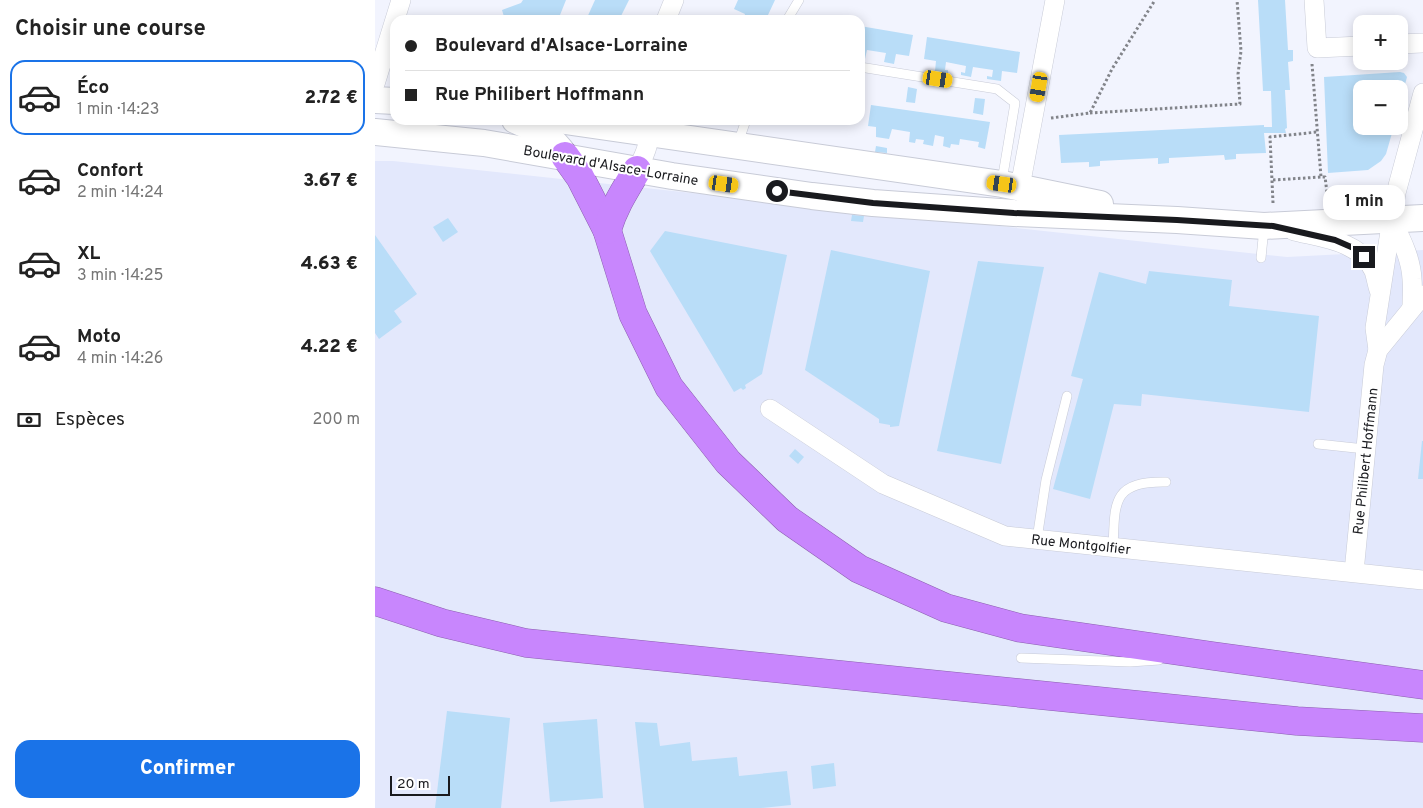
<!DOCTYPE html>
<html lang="fr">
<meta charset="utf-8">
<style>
:root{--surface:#fff;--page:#f6f6f6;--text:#222;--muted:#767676;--line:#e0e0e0;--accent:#1a73e8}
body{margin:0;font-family:Overpass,sans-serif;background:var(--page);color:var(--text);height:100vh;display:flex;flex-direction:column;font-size:19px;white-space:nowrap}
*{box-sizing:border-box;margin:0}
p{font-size:16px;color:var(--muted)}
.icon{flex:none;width:28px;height:28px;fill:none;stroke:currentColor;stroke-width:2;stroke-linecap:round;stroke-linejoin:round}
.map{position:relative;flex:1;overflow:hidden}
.sheet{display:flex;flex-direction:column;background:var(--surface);width:375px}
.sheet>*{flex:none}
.guide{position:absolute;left:15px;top:15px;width:475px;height:110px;border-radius:15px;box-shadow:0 2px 12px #0003;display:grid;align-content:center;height:110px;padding:0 15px;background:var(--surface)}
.buttons{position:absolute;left:978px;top:15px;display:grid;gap:10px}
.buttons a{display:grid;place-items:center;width:55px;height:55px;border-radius:10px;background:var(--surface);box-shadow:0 2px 12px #0003;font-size:25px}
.scale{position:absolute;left:15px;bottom:12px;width:60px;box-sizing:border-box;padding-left:5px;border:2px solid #191a1e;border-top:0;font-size:14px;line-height:18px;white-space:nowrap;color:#191a1e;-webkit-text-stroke:4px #fff;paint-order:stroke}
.end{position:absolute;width:22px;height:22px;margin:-11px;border:6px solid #191a1e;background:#fff;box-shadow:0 0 0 2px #fff}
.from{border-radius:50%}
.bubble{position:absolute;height:35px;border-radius:15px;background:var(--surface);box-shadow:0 2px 12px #0003;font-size:16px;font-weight:800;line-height:35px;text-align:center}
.car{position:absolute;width:15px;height:30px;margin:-15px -8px;border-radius:6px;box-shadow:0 0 4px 1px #0007;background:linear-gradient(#f5c518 24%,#345 0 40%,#f5c518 0 76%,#345 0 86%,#f5c518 0)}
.guide b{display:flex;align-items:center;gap:18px;height:48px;font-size:19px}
.guide b+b{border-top:1px solid var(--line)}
.guide i{width:12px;height:12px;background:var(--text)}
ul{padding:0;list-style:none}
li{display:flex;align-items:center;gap:15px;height:75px;margin:0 10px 8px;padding:0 5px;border:2px solid transparent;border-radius:15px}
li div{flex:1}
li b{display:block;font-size:19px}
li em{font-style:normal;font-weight:800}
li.selected{border-color:var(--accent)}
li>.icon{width:45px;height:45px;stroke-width:1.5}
h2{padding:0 15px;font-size:22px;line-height:60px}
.pay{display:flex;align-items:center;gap:12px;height:55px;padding:0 15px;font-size:19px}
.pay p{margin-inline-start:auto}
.action{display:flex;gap:10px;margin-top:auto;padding:10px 15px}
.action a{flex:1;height:58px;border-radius:15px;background:var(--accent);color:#fff;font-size:20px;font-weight:800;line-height:58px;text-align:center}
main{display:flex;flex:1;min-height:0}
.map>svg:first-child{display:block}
.built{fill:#e3e8fc}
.building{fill:#b9ddf8}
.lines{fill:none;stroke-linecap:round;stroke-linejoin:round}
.lane-casing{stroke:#c8cbd7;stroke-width:10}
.street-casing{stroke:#c8cbd7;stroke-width:20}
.secondary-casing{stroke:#c8cbd7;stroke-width:28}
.highway-casing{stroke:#8b60af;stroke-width:29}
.path{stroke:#82848a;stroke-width:3;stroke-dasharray:2.5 2.5;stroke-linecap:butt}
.lane{stroke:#fff;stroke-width:9}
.street{stroke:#fff;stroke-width:19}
.secondary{stroke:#fff;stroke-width:26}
.highway{stroke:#c886fd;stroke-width:28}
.route{stroke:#191a1e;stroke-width:6}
.labels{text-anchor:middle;stroke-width:4;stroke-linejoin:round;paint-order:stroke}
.street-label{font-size:14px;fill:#191a1e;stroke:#fff}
</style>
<main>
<section class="sheet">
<h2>Choisir une course</h2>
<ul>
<li class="selected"><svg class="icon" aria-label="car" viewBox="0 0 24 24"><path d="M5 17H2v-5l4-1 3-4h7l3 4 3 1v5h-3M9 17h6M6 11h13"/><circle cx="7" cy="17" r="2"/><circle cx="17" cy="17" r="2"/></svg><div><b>Éco</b><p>1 min · 14:23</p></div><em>2.72 €</em></li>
<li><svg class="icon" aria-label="car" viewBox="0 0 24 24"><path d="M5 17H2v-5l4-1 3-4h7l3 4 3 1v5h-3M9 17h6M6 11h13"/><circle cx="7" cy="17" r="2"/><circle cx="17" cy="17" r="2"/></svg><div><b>Confort</b><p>2 min · 14:24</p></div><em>3.67 €</em></li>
<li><svg class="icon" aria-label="car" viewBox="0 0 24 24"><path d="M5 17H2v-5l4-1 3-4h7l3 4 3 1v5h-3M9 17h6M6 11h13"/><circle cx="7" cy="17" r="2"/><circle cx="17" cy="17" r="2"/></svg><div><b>XL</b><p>3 min · 14:25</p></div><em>4.63 €</em></li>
<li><svg class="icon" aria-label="car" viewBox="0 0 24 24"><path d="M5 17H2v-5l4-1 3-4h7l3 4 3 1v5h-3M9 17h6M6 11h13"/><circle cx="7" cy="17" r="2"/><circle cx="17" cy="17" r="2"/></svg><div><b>Moto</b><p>4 min · 14:26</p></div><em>4.22 €</em></li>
</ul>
<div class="pay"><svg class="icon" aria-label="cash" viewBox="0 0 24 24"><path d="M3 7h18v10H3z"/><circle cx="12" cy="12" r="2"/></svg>Espèces<p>200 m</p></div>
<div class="action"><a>Confirmer</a></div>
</section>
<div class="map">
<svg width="1048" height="808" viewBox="0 0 1048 808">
<rect width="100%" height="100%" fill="#f2f4fe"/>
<path class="built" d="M0,161H18L912,257L1048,250V808H0Z"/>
<g class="building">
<path d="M148,0H191L183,20H130L127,10L146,3Z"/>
<path d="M220,0H254L244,20H211Z"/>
<path d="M363,0H400L393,15L399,18L398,20H368L370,14L359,9Z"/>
<path d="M883,0H910L913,50H918V61L913,62L915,90H910L912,128L910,129L911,133H889L891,153L861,154V159L850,160L849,155L794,158V163L783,164V158L725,161V166L714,167V162L686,163L684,135L889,125V127H897L896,91H888Z"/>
<path d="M485,26L538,35L534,56L521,54L519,64L509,62L511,53L492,50L490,59L485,58Z"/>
<path d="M552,37L645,52L642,73L627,71L626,81L612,79V76L617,77L618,70L598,67L596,77L586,75V72L590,73L591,66L571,62L570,70H573V73L560,71L561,61L549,59Z"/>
<path d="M1025,72L1029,73L1032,77L1024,107V89H986V126H1019L1011,154L1006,161L993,170L953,173L949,77Z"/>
<path d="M533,87L542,89L540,103L531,102Z"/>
<path d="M600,98L610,99L608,115L598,113Z"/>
<path d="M496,105L615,122L610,149L603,147L604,142L585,139L584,145L576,144L575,148L568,146L569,137L560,135L558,146L548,144L549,140L541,139L540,143L534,142L535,132L517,129L514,139L501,137V127L493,126Z"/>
<path d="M501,146L512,148V153L500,152Z"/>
<path d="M477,215L489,216L488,222L476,221Z"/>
<path d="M73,218L83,232L68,242L58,227Z"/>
<path d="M290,231L412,255L387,374L370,385L371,388L368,390L366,388L359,392L275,251Z"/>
<path d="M0,235L42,294L19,311L27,322L4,339L0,333Z"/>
<path d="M456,250L555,271L524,426L515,427V425L504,423V419L430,370Z"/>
<path d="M603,261L669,267L626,464L562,451Z"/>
<path d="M774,271L857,280L854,306L944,316L934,412L767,394L766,406L739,404L715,499L678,489L708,379L696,376L724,272L771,284Z"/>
<path d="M1047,441H1048V479H1043Z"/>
<path d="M420,449L429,457L423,464L414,456Z"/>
<path d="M72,711L135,718L126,808H60Z"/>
<path d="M222,719L228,798L175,802L168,723Z"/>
<path d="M260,722L282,723L285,746L315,742L317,761L362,757L364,776L412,771L416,805L386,808H269Z"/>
<path d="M459,763L461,786L438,789L436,766Z"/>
</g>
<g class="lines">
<g class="lane-casing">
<g id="lane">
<path d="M412,20L424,0"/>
<path d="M485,67L622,89L640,103L627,181"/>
<path d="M363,143L371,120"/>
<path d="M886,258L889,228"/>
<path d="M943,444L990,449"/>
<path d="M662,539L671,480L692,396"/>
<path d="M738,549C740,503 736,481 791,482"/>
<path d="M646,658L755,662L784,660"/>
</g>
</g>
<g class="street-casing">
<g id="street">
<path d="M939,0L942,48L986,46"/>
<path d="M291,20L299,0"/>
<path d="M1024,44L1048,43"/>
<path d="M0,84L26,0"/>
<path d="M262,170C270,154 278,140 270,123"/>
<path d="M645,187L680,0"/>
<path d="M1017,220C1026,239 1036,258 1037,279C1038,289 1037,298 1037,307"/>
<path d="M919,231C948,238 985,241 999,271C1001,277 1002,284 1004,290"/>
<path d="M1003,350L1000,328L1021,193L1048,93"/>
<path d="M395,409L508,484L630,536L1048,580"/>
<path d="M979,572L999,365L1003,350L1048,295"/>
</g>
</g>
<g class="secondary-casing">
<g id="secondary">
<path d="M0,100L20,101"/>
<path d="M140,120C163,130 176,135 190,156"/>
<path d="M183,120L627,184L725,204"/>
<path d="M0,132L109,143L297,176L437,196L498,203L639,213L802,220L889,226L1048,218"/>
</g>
</g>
<g class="highway-casing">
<g id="highway">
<path d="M190,156L205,177L232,230L258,314L294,387L353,462L412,519L484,569L571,608L645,628L838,656L1048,685"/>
<path d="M232,230C239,207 250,190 262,170"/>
<path d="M0,601L67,623L151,643L922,721L1048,728"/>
</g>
</g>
<g class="path">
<path d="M937,64L946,177H950L953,200"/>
<path d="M715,113L865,104L863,74L866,51L862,0"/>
<path d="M676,118L715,113L737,69L780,0"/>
<path d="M898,180L946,177"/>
<path d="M898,203L895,137L942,132"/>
</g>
<use href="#lane" class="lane"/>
<use href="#street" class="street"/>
<use href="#secondary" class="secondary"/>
<use href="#highway" class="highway"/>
</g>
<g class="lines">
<path class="route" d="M402,191L498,203L639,213L802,220L898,226L960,240L983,250L989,257"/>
</g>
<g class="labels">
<g class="street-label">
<text transform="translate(236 165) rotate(10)" y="5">Boulevard d'Alsace-Lorraine</text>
<text transform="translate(990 461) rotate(-84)" y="5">Rue Philibert Hoffmann</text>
<text transform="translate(706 544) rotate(6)" y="5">Rue Montgolfier</text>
</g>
</g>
</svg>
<div class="buttons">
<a>+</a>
<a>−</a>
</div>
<div class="scale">20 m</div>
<i class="end from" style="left:402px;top:191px"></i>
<i class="end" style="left:989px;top:257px"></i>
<div class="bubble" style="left:948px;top:185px;width:82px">1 min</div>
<i class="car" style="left:563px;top:79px;rotate:99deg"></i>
<i class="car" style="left:664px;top:87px;rotate:190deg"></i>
<i class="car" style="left:349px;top:184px;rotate:98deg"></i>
<i class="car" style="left:627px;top:184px;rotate:278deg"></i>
<div class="guide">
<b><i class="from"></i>Boulevard d'Alsace-Lorraine</b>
<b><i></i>Rue Philibert Hoffmann</b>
</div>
</div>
</main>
